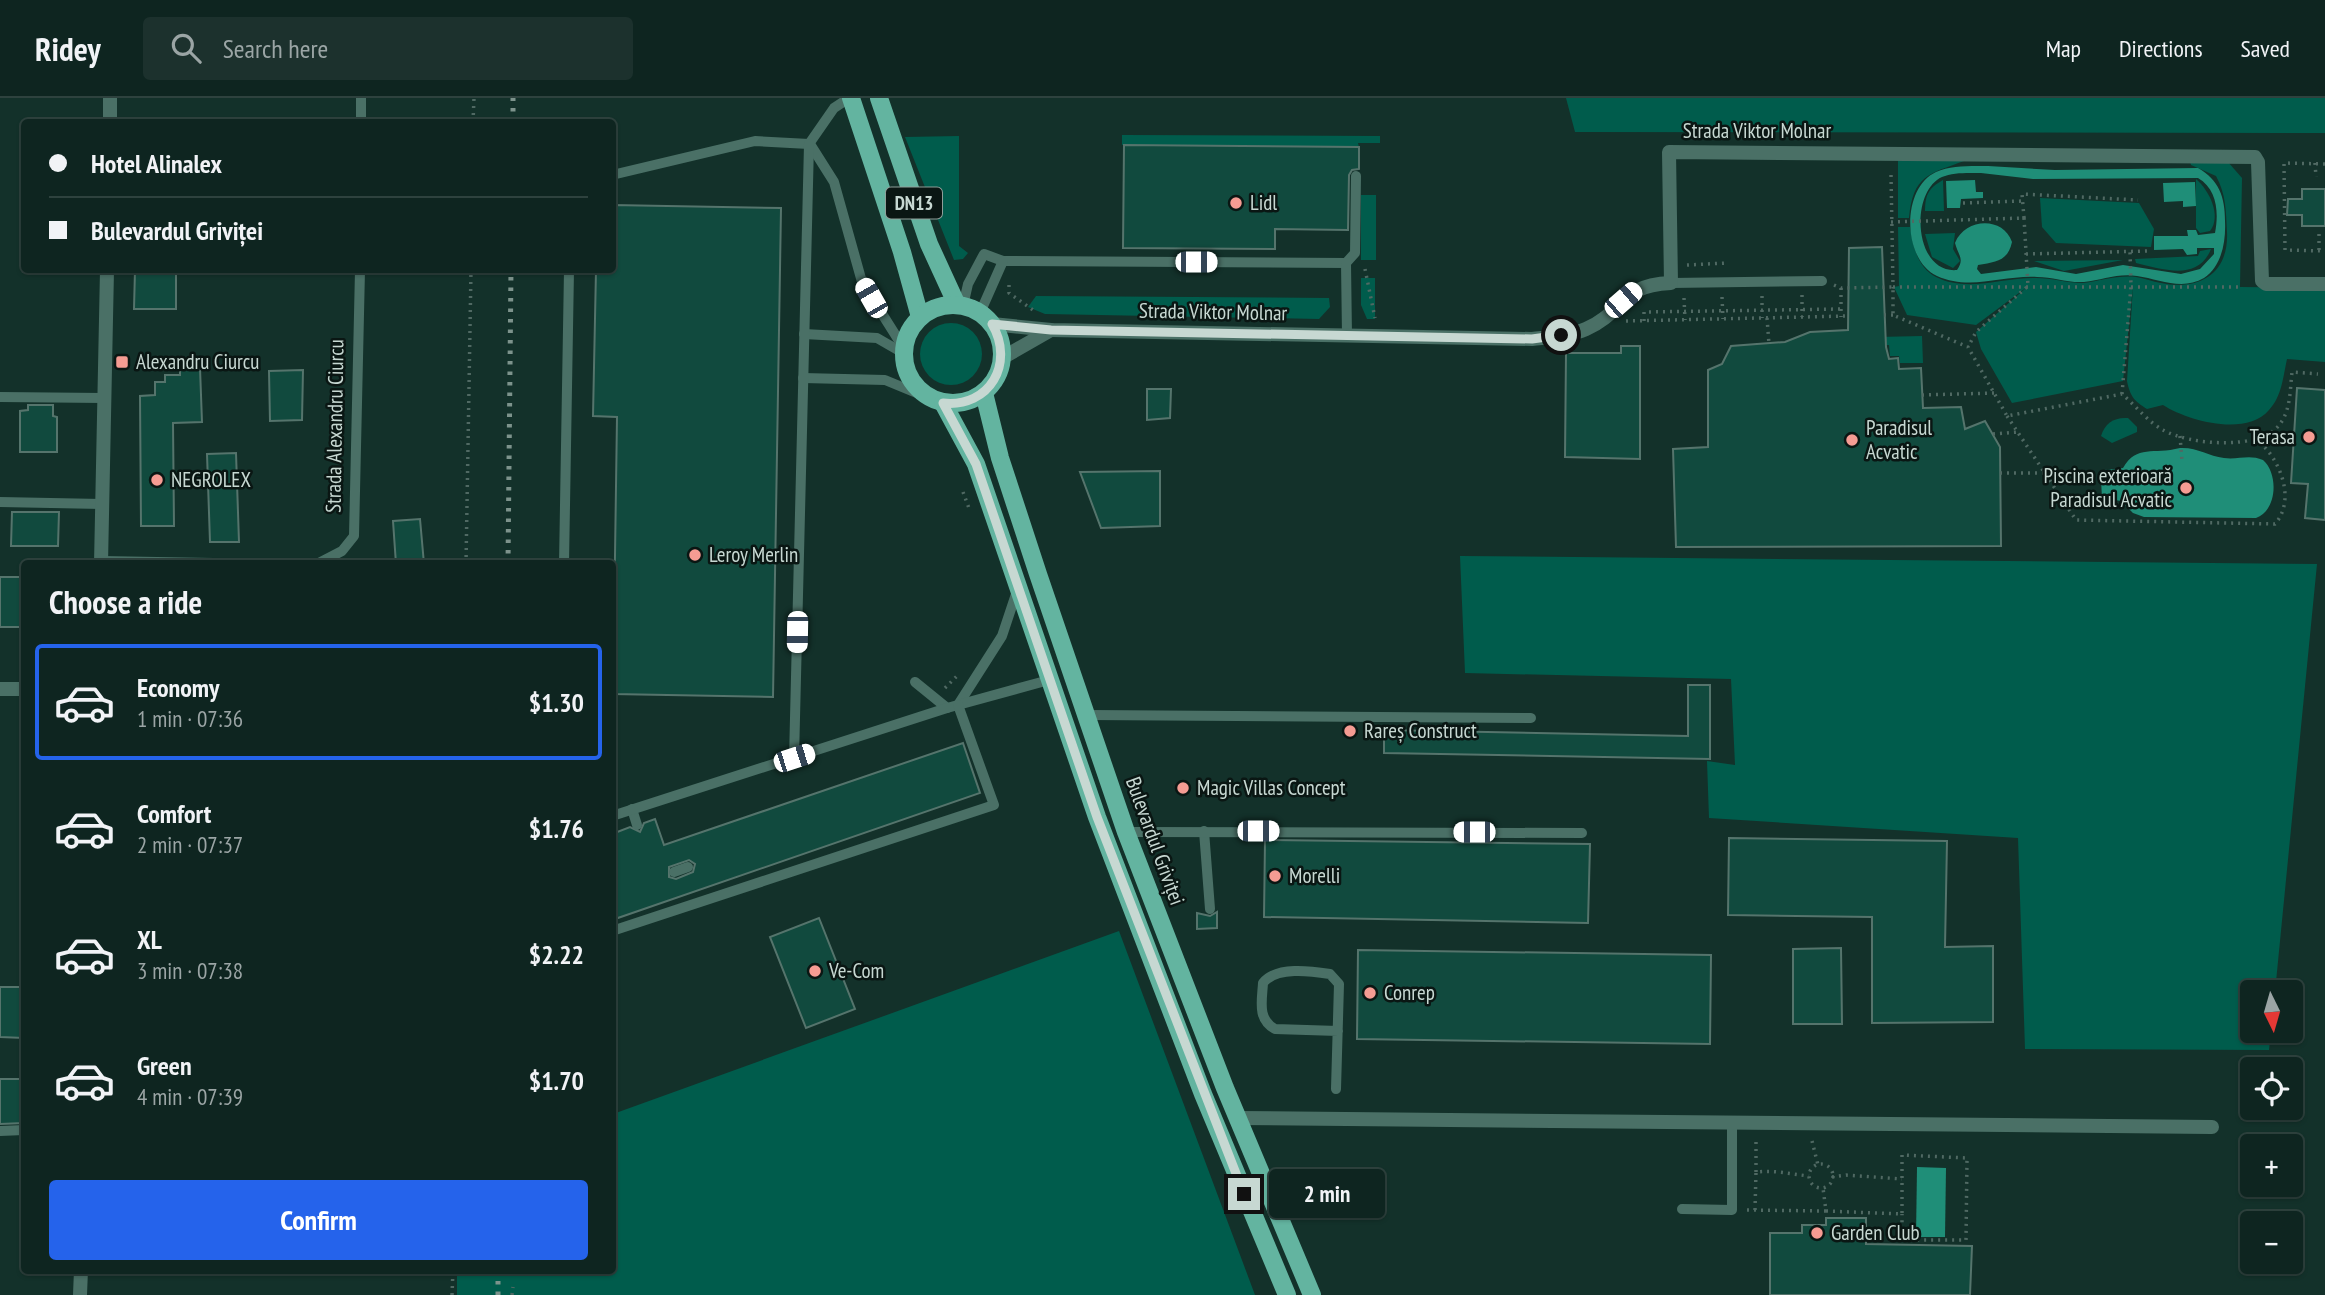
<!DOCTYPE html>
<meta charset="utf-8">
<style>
:root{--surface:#0e2520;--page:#1c312d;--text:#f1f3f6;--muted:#9ba5a5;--line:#2e423e;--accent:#2563eb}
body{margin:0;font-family:"PT Sans Narrow",sans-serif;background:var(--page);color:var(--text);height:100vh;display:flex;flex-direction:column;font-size:26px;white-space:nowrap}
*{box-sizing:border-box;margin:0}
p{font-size:23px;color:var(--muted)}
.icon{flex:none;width:38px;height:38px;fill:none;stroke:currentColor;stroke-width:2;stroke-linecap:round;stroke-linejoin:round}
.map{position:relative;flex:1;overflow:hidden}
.details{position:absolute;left:21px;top:462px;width:595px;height:714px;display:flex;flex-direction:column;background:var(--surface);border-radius:7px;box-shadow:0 2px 5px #0004,0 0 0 2px var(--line)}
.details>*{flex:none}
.top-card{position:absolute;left:21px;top:21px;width:595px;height:154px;border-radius:7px;box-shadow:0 2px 5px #0004,0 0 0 2px var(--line);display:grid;align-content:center;height:154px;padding:0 28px;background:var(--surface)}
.needle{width:46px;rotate:175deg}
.controls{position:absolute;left:2240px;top:882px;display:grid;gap:14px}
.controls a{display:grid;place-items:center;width:63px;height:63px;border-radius:7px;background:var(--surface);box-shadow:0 2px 5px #0004,0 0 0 2px var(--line);font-size:35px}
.end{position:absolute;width:32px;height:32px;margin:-16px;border:9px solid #c7d8d2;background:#111;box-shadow:0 0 0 4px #111}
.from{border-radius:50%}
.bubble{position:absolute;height:49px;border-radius:7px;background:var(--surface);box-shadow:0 2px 5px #0004,0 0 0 2px var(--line);font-size:23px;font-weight:800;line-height:49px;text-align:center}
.car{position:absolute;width:21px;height:42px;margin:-21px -10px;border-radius:9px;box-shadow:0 0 5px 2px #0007;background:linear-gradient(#fff 24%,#345 0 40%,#fff 0 76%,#345 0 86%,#fff 0)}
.top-card b{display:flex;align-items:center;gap:24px;height:66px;font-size:26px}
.top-card b+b{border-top:2px solid var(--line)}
.top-card i{width:18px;height:18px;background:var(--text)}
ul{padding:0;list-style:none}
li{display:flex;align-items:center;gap:21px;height:116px;margin:0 14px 10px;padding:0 14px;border:4px solid transparent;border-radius:7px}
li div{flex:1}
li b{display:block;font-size:26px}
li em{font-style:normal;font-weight:800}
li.selected{border-color:var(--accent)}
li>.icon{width:63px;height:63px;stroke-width:1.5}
h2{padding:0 28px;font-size:32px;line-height:84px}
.cta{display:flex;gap:14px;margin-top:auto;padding:14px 28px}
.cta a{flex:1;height:80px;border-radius:7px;background:var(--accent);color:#fff;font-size:28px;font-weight:800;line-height:80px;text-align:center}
header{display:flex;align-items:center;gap:42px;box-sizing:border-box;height:98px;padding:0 35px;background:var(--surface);border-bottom:2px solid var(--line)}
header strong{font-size:33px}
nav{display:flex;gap:38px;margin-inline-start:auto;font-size:24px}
.search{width:490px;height:63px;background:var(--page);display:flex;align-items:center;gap:18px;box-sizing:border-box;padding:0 24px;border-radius:7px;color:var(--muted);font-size:26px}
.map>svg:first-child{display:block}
.green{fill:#005c4c}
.water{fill:#1f8e78;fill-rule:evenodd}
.building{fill:#114a3e;stroke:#55746c;stroke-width:2;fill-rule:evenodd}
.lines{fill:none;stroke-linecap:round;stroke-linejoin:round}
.path{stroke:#506963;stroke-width:3.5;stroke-dasharray:2 5;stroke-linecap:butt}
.service{stroke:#4a7066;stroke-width:10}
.minor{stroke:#4a7066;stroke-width:14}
.tertiary{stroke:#4a7066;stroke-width:14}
.primary{stroke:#63b4a0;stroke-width:18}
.rail{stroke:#7d938c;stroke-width:5;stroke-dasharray:3.5 7;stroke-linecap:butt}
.route{stroke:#c7d8d2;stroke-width:9}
.poi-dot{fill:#f59c93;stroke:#0a1613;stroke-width:2.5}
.labels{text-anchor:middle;stroke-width:5;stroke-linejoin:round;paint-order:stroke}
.shield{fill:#0a1613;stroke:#8e9e99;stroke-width:2}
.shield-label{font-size:19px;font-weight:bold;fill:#c7d8d2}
.street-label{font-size:21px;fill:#c7d8d2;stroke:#0a1613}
.poi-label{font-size:21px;fill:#c7d8d2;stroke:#0a1613;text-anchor:start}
</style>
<header>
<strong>Ridey</strong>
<div class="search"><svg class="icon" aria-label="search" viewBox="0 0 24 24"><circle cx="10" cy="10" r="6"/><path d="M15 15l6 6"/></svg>Search here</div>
<nav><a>Map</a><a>Directions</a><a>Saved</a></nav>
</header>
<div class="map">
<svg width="2325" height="1197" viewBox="0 0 2325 1197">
<rect width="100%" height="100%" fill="#13312a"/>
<g class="green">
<path d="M1566,0H2325V35L1575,34Z"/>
<path d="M1122,37L1380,38V45H1358L1359,49L1122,47Z"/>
<path d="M959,38V148L968,155L963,161L954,162L905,39Z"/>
<path d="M1898,62L1964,63C1929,76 1913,77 1909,120H1898Z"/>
<path d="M2190,63L2228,64L2242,80L2240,189L2325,190V264L2287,261C2283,279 2282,298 2269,312C2246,339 2188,323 2163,307L2147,311C2134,303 2130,298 2127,283L2133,188L2123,283L2012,305L1981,251L1976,234L2027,189L1976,227L1907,217L1894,189L1899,188L1898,129H1910C1913,148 1917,169 1936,179C1968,195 2003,179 2036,180C2052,180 2067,185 2083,185C2101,183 2117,177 2136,179C2144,180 2153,184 2161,185C2200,193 2229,175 2227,134C2226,113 2226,96 2216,78L2191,67Z"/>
<path d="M2196,81C2209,92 2222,118 2210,133L2200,135L2196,130Z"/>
<path d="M1943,82L1944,113H1925C1925,96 1929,90 1943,82Z"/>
<rect x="1361" y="97" width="15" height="65"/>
<path d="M2040,100L2139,105L2154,131L2151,149L2056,145L2042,129Z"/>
<path d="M1955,135L1953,151L1960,163L1953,170L1932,159L1925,136Z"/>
<path d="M2211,151C2198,184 2162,171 2136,165L2135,161L2198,158L2200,153Z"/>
<path d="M2123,162L2064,173L2034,163Z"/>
<path d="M1361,180H1375V221H1367L1361,207Z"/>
<path d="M1036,198L1329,200L1330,209L1319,221L1045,216L1028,209Z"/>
<circle cx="951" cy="256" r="31"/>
<path d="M1922,238L1923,265H1900L1899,258H1890L1889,247H1878L1877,239Z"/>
<path d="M2128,320L2137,329V334L2112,345L2101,338C2105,325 2114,319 2128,320Z"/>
<path d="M1460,458L2317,466L2275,894H2252V933H2271L2269,952L2025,951L2018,740L1709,720L1707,663L1735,667L1731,581L1465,575Z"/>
<path d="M1119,833L1255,1197H457V1173L612,1172L613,1016Z"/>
</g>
<g class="water">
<path d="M1988,68L2055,72L2198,70C2219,82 2225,99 2225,123C2226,143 2222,168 2204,180C2182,193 2159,181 2137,178C2118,175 2102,182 2084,184C2067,185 2053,179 2037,179C2003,177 1970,193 1937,178C1902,162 1901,90 1936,74C1951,67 1972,68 1988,68ZM1981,75L2033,81L2198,80C2217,91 2219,114 2215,135L2198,137L2196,132H2187L2188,138H2154V152L2183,151L2187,157L2197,156V150H2214V156L2200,171L2181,176L2123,167L2076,176L2036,169L1981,176L1977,171L1978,167C1996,164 2008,163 2012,144C2003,118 1965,120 1955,145C1958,157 1965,161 1957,172C1914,176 1909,94 1942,79C1953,74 1969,75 1981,75Z"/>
<path d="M1975,82L1976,94H1983V100L1961,101L1960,110H1947L1946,83Z"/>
<path d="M2195,84L2196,108L2183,109V103L2164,104L2163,85Z"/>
<path d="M2180,350C2197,349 2208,358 2224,360C2238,362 2249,356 2263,362C2279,376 2277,413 2256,420L2144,419L2133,415L2121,403L2102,400L2101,382L2105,372L2123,370C2137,346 2153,357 2180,350Z"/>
<path d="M1917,1069L1946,1070L1945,1139H1916Z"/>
</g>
<g class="building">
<path d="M1124,47L1359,49V71L1352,72L1349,77L1348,132L1275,131V151L1123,150Z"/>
<path d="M2302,91H2325V128H2302V117H2287L2288,101H2302Z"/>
<path d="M612,107L781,110L773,599L613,596L617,319L593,318L596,172H612Z"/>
<path d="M1882,149L1886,249L1889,261L1898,260L1899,271L1921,270L1923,310L1961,309L1965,331L1985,323L2000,349L2001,448L1676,449L1673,351L1708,349V272L1722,266L1731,248L1785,244L1810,234L1848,232L1849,150Z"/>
<path d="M135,172H176V211H134Z"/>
<path d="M1621,248H1640V361L1565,359L1566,255H1621Z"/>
<path d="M180,270H200L202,324L173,325L174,428H141L140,298L155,297V284H165V277H180Z"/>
<path d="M303,272L302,322L270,323L269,273Z"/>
<path d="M2297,290L2325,292V422L2305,420L2308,386L2291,385Z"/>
<path d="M1147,291H1171L1170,320L1147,322Z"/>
<path d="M28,307H53V318L57,319V354H20V313L28,312Z"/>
<path d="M236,355L239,444H210L207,356Z"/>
<path d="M1160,373V428L1101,430L1080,374Z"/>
<path d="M12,414H59L58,448H11Z"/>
<path d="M420,421L424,466H396L393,423Z"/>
<rect x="0" y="479" width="24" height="50"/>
<path d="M1688,587H1710V661L1384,655V632L1688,638Z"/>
<path d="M963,645L980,695L612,822V736L630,729L640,734L644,725L655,721L664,747ZM689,762L695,766L693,774L676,781L669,779V769Z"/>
<path d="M1729,740L1947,743L1945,849L1993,848V924L1872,925V819L1728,817Z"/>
<path d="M1265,742L1590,746L1588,825L1264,819Z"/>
<path d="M1217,814V830L1197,831V815L1210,818Z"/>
<path d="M819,820L855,911L806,930L770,839Z"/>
<path d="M1841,850L1842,926H1793V851Z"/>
<path d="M1358,852L1711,857L1710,946L1357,941Z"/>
<path d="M0,889H24V940L0,939Z"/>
<path d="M0,981H24V1025L0,1026Z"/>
<path d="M1826,1120H1866V1146L1972,1148L1970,1197H1770V1135H1802V1127H1826Z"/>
</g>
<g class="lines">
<g class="path">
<path d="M473,24L474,0"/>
<path d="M2315,65L2316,79"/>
<path d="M2325,66L2284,65L2285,152L2325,153"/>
<path d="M1891,77L1893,189H2240"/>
<path d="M1963,105L2023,103"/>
<path d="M2024,120L2022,96L2138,102"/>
<path d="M1891,124L2024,120L2028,188L1976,234L1968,249"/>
<path d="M2319,152V132"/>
<path d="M2026,156L2148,153"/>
<path d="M1687,167L1727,165"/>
<path d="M1365,171L1375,220"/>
<path d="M1009,187V195L1033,212"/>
<path d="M1834,187L1841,190L1893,189V217L1968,249L2007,318L2122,296C2135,307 2148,324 2163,332C2189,347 2261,353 2280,326C2291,311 2290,291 2292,274L2318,276"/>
<path d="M1841,190V219"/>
<path d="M1802,197V219"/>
<path d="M1762,198V220"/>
<path d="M1722,199L1723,221"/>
<path d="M1684,200L1685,222"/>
<path d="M1884,217H1893"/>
<path d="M1767,220L1769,246"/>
<path d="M1626,223L1847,218"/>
<path d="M1644,223V214L1841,211"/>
<path d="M2122,296L2131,188L2130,154"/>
<path d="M1922,297L1994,295"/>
<path d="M2007,318L2076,422L2275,426C2297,401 2279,359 2257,342"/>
<path d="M1993,336L2018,334"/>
<path d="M2180,338L2182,363"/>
<path d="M2000,375H2045"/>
<path d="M963,394L970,413"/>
<path d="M466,466L471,172"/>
<path d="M945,590L957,578"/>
<path d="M1812,1043L1818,1067"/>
<circle cx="1821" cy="1078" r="12"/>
<path d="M1756,1074V1043H1759"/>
<path d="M1832,1079L1846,1077L1902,1081"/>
<path d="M1747,1112L1826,1113L1823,1090"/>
<path d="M1755,1112L1756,1074C1775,1072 1790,1076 1809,1078"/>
<path d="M1826,1113L1902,1116V1057L1967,1060L1966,1142H1902V1116"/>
<path d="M452,1197L453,1172"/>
<path d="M512,1197L513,1189"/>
</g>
<g class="service">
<path d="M361,24V0"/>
<path d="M810,46L834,84L862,184L903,249"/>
<path d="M612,77L755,43L809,46"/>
<path d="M1671,185L1822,183"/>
<path d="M963,208L968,186L984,156L1003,163L1346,165"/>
<path d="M980,215L1003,163"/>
<path d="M804,236L877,240L903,255"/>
<path d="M1347,238L1346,165L1355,155L1356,78"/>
<path d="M803,280L885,282L931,301"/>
<path d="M0,299L104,300"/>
<path d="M0,404L102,406"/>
<path d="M101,463L268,466"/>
<path d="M317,466L342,453L354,438L360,172"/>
<path d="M564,466L569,172"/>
<path d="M915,584L947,610"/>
<path d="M958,607L1002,538L1018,490"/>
<path d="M1088,617L1531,620"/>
<path d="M794,661L809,46L834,10L849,0"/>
<path d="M632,711L637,727"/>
<path d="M612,718L947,610L1049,582"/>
<path d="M1204,733L1210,811"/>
<path d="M1126,734L1582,735"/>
<path d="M674,774L688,769"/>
<path d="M612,833L994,707L958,607"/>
<path d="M1336,991L1339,886L1330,876C1311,873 1276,868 1263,885C1262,903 1257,921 1275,931L1338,933"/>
<path d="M0,1033L24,1032"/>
<path d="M1682,1111L1732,1112V1025"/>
</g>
<g class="minor">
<path d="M992,226L1051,232L1532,241C1549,239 1570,238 1586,231C1624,215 1618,187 1671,185L1669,54L2255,59L2258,64L2262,183L2266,186H2325"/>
<path d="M1002,260L1051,232"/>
<path d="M0,591H24"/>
<path d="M1237,1020L2212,1029"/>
</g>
<g class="tertiary">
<path d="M110,24V0"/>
<path d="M101,466L107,172"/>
<path d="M80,1197L81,1172"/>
</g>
<g class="primary">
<path d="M851,0L902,154L920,219"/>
<path d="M879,0L929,146L957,207"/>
<circle cx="953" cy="256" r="49"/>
<path d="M984,295L1000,360L1038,476L1126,734L1225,990L1312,1197"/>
<path d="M943,305L976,366L1097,719L1203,996L1287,1197"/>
</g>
<g class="rail">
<path d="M513,24V0"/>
<path d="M508,466L511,172"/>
<path d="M498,1197V1172"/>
</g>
</g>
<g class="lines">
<path class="route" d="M1244,1096L1097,719L976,366L943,305C990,310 1015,265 992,226L1051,232L1532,241L1561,237"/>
</g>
<g class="poi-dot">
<circle cx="1236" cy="105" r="7"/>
<rect x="115" y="257" width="14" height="14" rx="3.5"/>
<circle cx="2309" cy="339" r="7"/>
<circle cx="1852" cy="342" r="7"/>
<circle cx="157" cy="382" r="7"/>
<circle cx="2186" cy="390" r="7"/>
<circle cx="695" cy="457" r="7"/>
<circle cx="1350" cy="633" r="7"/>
<circle cx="1183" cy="690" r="7"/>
<circle cx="1275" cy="778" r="7"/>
<circle cx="815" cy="873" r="7"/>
<circle cx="1370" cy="895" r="7"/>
<circle cx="1817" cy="1135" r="7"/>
</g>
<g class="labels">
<rect class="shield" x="886" y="89.5" width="56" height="31" rx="5"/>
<g class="shield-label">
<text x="914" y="112">DN13</text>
</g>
<g class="street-label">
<text x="1757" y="40">Strada Viktor Molnar</text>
<text transform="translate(1213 214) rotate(1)" y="7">Strada Viktor Molnar</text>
<text transform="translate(335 328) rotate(-89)" y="7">Strada Alexandru Ciurcu</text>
<text transform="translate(1155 743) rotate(70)" y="7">Bulevardul Griviței</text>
</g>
<g class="poi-label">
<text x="1250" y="112">Lidl</text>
<text x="136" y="271">Alexandru Ciurcu</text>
<text x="1866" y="337">Paradisul<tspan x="1866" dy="24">Acvatic</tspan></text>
<text x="2295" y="346" text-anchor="end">Terasa</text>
<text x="2172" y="385" text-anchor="end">Piscina exterioară<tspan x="2172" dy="24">Paradisul Acvatic</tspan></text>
<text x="171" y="389">NEGROLEX</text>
<text x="709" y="464">Leroy Merlin</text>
<text x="1364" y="640">Rareș Construct</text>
<text x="1197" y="697">Magic Villas Concept</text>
<text x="1289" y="785">Morelli</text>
<text x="829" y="880">Ve-Com</text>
<text x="1384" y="902">Conrep</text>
<text x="1831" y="1142">Garden Club</text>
</g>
</g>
</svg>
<div class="controls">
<a><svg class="needle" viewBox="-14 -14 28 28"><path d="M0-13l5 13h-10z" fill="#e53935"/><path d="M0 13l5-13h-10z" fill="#9ba5a5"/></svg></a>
<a><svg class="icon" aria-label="locate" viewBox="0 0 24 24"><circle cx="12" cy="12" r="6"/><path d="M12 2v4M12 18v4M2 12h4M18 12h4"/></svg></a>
<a>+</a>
<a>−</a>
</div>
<i class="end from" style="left:1561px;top:237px"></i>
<i class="end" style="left:1244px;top:1096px"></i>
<div class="bubble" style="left:1269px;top:1071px;width:116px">2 min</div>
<i class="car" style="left:1196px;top:164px;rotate:90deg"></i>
<i class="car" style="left:871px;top:200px;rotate:330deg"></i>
<i class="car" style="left:1623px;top:202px;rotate:49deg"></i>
<i class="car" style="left:797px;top:534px;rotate:181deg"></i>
<i class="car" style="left:794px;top:660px;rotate:72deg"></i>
<i class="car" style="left:1258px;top:733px;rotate:90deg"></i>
<i class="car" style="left:1474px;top:734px;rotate:270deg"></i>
<div class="top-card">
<b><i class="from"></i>Hotel Alinalex</b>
<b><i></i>Bulevardul Griviței</b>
</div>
<section class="details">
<h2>Choose a ride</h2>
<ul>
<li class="selected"><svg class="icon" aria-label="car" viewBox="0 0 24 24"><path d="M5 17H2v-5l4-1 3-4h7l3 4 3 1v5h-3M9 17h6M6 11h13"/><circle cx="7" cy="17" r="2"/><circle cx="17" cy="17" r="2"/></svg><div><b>Economy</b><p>1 min · 07:36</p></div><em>$1.30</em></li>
<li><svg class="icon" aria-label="car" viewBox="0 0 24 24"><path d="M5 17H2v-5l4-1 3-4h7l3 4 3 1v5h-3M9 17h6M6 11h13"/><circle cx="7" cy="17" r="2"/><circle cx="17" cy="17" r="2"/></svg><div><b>Comfort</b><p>2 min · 07:37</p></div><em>$1.76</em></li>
<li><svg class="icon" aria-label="car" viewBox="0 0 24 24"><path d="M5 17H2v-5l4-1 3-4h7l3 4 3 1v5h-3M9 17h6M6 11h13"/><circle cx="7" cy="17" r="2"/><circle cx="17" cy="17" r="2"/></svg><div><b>XL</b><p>3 min · 07:38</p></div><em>$2.22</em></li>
<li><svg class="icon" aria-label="car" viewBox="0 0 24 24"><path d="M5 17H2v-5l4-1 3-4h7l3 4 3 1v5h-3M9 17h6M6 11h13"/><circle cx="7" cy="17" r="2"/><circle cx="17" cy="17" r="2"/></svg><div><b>Green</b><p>4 min · 07:39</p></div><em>$1.70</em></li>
</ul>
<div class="cta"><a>Confirm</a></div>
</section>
</div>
